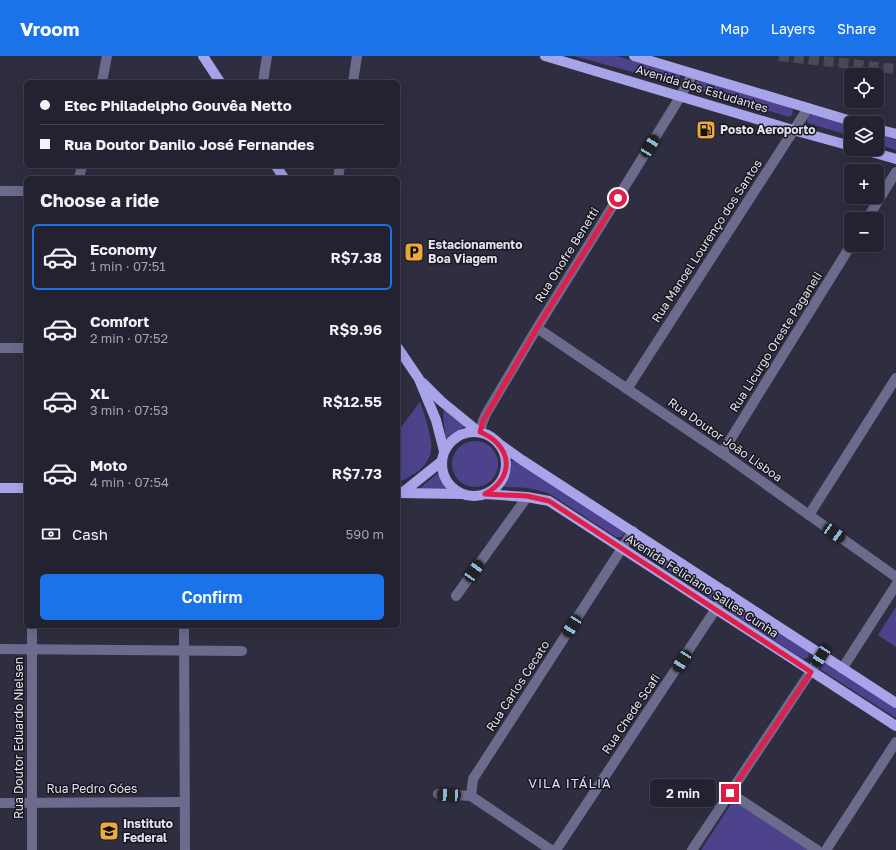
<!DOCTYPE html>
<meta charset="utf-8">
<style>
:root{--surface:#232230;--page:#2b2a38;--text:#f1f3f6;--muted:#a3a4ab;--line:#403f4c;--accent:#1a73e8}
body{margin:0;font-family:"Golos Text",sans-serif;background:var(--page);color:var(--text);height:100vh;display:flex;flex-direction:column;font-size:15px;white-space:nowrap}
*{box-sizing:border-box;margin:0}
p{font-size:13px;color:var(--muted)}
.icon{flex:none;width:22px;height:22px;fill:none;stroke:currentColor;stroke-width:2;stroke-linecap:round;stroke-linejoin:round}
.map{position:relative;flex:1;overflow:hidden}
.drawer{position:absolute;left:24px;top:120px;width:376px;height:452px;display:flex;flex-direction:column;background:var(--surface);border-radius:6px;box-shadow:0 4px 16px #0002,0 0 0 1px var(--line)}
.drawer>*{flex:none}
.hud{position:absolute;left:24px;top:24px;width:376px;height:88px;border-radius:6px;box-shadow:0 4px 16px #0002,0 0 0 1px var(--line);display:grid;align-content:center;height:88px;padding:0 16px;background:var(--surface)}
.controls{position:absolute;left:844px;top:12px;display:grid;gap:8px}
.controls a{display:grid;place-items:center;width:40px;height:40px;border-radius:6px;background:var(--surface);box-shadow:0 4px 16px #0002,0 0 0 1px var(--line);font-size:20px}
.end{position:absolute;width:18px;height:18px;margin:-9px;border:5px solid #e11d48;background:#fff;box-shadow:0 0 0 2px #fff}
.from{border-radius:50%}
.bubble{position:absolute;height:28px;border-radius:6px;background:var(--surface);box-shadow:0 4px 16px #0002,0 0 0 1px var(--line);font-size:13px;font-weight:600;line-height:28px;text-align:center}
.car{position:absolute;width:12px;height:24px;margin:-12px -6px;border-radius:5px;box-shadow:0 0 3px 1px #0007;background:linear-gradient(#222 24%,#8ab4d8 0 40%,#222 0 76%,#8ab4d8 0 86%,#222 0)}
.hud b{display:flex;align-items:center;gap:14px;height:38px;font-size:15px}
.hud b+b{border-top:1px solid var(--line)}
.hud i{width:10px;height:10px;background:var(--text)}
ul{padding:0;list-style:none}
li{display:flex;align-items:center;gap:12px;height:66px;margin:0 8px 6px;padding:0 8px;border:2px solid transparent;border-radius:6px}
li div{flex:1}
li b{display:block;font-size:15px}
li em{font-style:normal;font-weight:600}
li.active{border-color:var(--accent)}
li>.icon{width:36px;height:36px;stroke-width:1.5}
h2{padding:0 16px;font-size:18px;line-height:48px}
.pay{display:flex;align-items:center;gap:10px;height:44px;padding:0 16px;font-size:15px}
.pay p{margin-inline-start:auto}
.button{display:flex;gap:8px;margin-top:auto;padding:8px 16px}
.button a{flex:1;height:46px;border-radius:6px;background:var(--accent);color:#fff;font-size:16px;font-weight:600;line-height:46px;text-align:center}
header{display:flex;align-items:center;gap:24px;box-sizing:border-box;height:56px;padding:0 20px;background:var(--accent);color:#fff}
header strong{font-size:19px}
nav{display:flex;gap:22px;margin-inline-start:auto;font-size:14px}
.map>svg:first-child{display:block}
.green{fill:#4d438c}
.lines{fill:none;stroke-linecap:round;stroke-linejoin:round}
.minor-tunnel{stroke:#4a495a;stroke-width:10;stroke-dasharray:10 5;stroke-linecap:butt}
.minor{stroke:#6d6b8d;stroke-width:10}
.major{stroke:#a8a4ea;stroke-width:10}
.route{stroke:#e11d48;stroke-width:5}
.labels{text-anchor:middle;stroke-width:3;stroke-linejoin:round;paint-order:stroke}
.street-label{font-size:12px;fill:#e2e1ed;stroke:#181720}
.poi-label{font-size:12px;font-weight:bold;fill:#e2e1ed;stroke:#181720;text-anchor:start}
.neighbourhood-label{font-size:13px;letter-spacing:1px;fill:#dfdef6;stroke:#181720}
</style>
<header>
<strong>Vroom</strong>
<nav><a>Map</a><a>Layers</a><a>Share</a></nav>
</header>
<div class="map">
<svg width="896" height="794" viewBox="0 0 896 794">
<rect width="100%" height="100%" fill="#2f2e40"/>
<g class="green">
<path d="M574,0H616L679,17L680,22L676,28Z"/>
<path d="M698,23L789,51L793,54L792,59L789,61L696,33L695,28Z"/>
<path d="M813,58L851,70V80L808,67L807,64L808,60Z"/>
<path d="M877,78L896,84V94L877,88Z"/>
<path d="M420,346C424,357 433,384 431,395C429,405 421,415 412,419C408,422 403,425 398,425V375Z"/>
<path d="M444,353L465,370L446,383C445,374 442,360 444,353Z"/>
<circle cx="475" cy="408" r="23"/>
<path d="M511,405H515L623,472L624,478L622,481H616L550,438C535,432 520,431 503,431L511,414Z"/>
<path d="M438,417L449,436L419,433Z"/>
<path d="M640,485L716,533L718,537L717,541L712,543L637,494V487Z"/>
<path d="M733,546L805,593L809,597L808,601L803,603L730,556L728,551L730,548Z"/>
<path d="M896,551V591L878,579Z"/>
<path d="M825,606L896,651V662L823,615L820,613L821,608Z"/>
<path d="M733,745L808,794H701Z"/>
</g>
<g class="lines">
<path class="minor-tunnel" d="M779,0L896,13"/>
<g class="minor">
<path d="M102,26L107,0"/>
<path d="M263,26L267,0"/>
<path d="M353,26L357,0"/>
<path d="M79,122L82,110"/>
<path d="M338,122L340,110"/>
<path d="M0,135H26"/>
<path d="M867,163L896,116"/>
<path d="M537,272L722,397L896,521"/>
<path d="M0,292H26"/>
<path d="M627,333L808,52"/>
<path d="M480,376L483,365L486,358L537,272L674,51L693,18"/>
<path d="M722,397L851,189"/>
<path d="M809,459L896,322"/>
<path d="M456,540L527,441"/>
<path d="M32,570V794"/>
<path d="M184,570L185,794"/>
<path d="M0,593L242,595"/>
<path d="M842,613L896,529"/>
<path d="M730,737L817,794"/>
<path d="M438,738L471,740L551,794"/>
<path d="M471,740L473,723L633,475"/>
<path d="M0,747L184,746"/>
<path d="M556,794L727,536"/>
<path d="M692,794L821,600"/>
<path d="M826,794L896,686"/>
</g>
<g class="major">
<path d="M203,0L220,26"/>
<path d="M545,0L793,74L851,90"/>
<path d="M634,0L858,67"/>
<path d="M877,73L896,78"/>
<path d="M861,93L896,103"/>
<path d="M276,110L284,122"/>
<path d="M398,292L419,323L436,364L444,395"/>
<path d="M423,327L441,345L479,376"/>
<circle cx="474" cy="408" r="32"/>
<path d="M498,387L522,404L896,647"/>
<path d="M0,432H26"/>
<path d="M398,437L462,438"/>
<path d="M402,437L442,405"/>
<path d="M485,438L527,441L549,445L896,670"/>
</g>
</g>
<g class="lines">
<path class="route" d="M618,142L537,272L483,365L480,376C512,389 516,421 485,438L527,440L549,445L811,616L730,737"/>
</g>
<defs>
<g id="fuel-square" transform="scale(1)"><rect x="-9" y="-9" width="18" height="18" rx="4" fill="#ebaa39" stroke="#181720"/><path d="M-5.5-6h7V0h2V4h1.3V-2.5L3-4.5l.8-.8L6-3V5H2.5V1h-1V6h-7ZM-4.2-4.7v3.2H.2V-4.7Z" fill="#111"/></g>
<g id="parking-square" transform="scale(1)"><rect x="-9" y="-9" width="18" height="18" rx="4" fill="#ebaa39" stroke="#181720"/><path d="M-3.5-5.5H1a3.5 3.5 0 0 1 0 7H-1V5.5H-3.5ZM-1-3.4V-.6H.8a1.4 1.4 0 0 0 0-2.8Z" fill="#111"/></g>
<g id="university-square" transform="scale(1)"><rect x="-9" y="-9" width="18" height="18" rx="4" fill="#ebaa39" stroke="#181720"/><path d="M0-5L7-2L0 1L-7-2ZM-4 1L0 2.5L4 1V4Q0 6-4 4Z" fill="#111"/></g>
</defs>
<g fill-rule="evenodd">
<use href="#fuel-square" x="706" y="74"/>
<use href="#parking-square" x="414" y="196"/>
<use href="#university-square" x="109" y="775"/>
</g>
<g class="labels">
<g class="street-label">
<text transform="translate(702 33) rotate(17)" y="4">Avenida dos Estudantes</text>
<text transform="translate(707 185) rotate(-57)" y="4">Rua Manoel Lourenço dos Santos</text>
<text transform="translate(567 199) rotate(-58)" y="4">Rua Onofre Benetti</text>
<text transform="translate(776 286) rotate(-58)" y="4">Rua Licurgo Oreste Paganeli</text>
<text transform="translate(725 384) rotate(35)" y="4">Rua Doutor João Lisboa</text>
<text transform="translate(702 530) rotate(33)" y="4">Avenida Feliciano Salles Cunha</text>
<text transform="translate(518 630) rotate(-57)" y="4">Rua Carlos Cecato</text>
<text transform="translate(631 658) rotate(-56)" y="4">Rua Chede Scafi</text>
<text transform="translate(19 682) rotate(-90)" y="4">Rua Doutor Eduardo Nielsen</text>
<text x="92" y="737">Rua Pedro Góes</text>
</g>
<g class="poi-label">
<text x="720" y="78">Posto Aeroporto</text>
<text x="428" y="193">Estacionamento<tspan x="428" dy="14">Boa Viagem</tspan></text>
<text x="123" y="772">Instituto<tspan x="123" dy="14">Federal</tspan></text>
</g>
<g class="neighbourhood-label">
<text x="570" y="732">VILA ITÁLIA</text>
</g>
</g>
</svg>
<div class="controls">
<a><svg class="icon" aria-label="locate" viewBox="0 0 24 24"><circle cx="12" cy="12" r="6"/><path d="M12 2v4M12 18v4M2 12h4M18 12h4"/></svg></a>
<a><svg class="icon" aria-label="layers" viewBox="0 0 24 24"><path d="M12 4l9 5-9 5-9-5zM3 14l9 5 9-5"/></svg></a>
<a>+</a>
<a>−</a>
</div>
<i class="end from" style="left:618px;top:142px"></i>
<i class="end" style="left:730px;top:737px"></i>
<div class="bubble" style="left:650px;top:723px;width:66px">2 min</div>
<i class="car" style="left:650px;top:90px;rotate:32deg"></i>
<i class="car" style="left:834px;top:477px;rotate:125deg"></i>
<i class="car" style="left:474px;top:515px;rotate:35deg"></i>
<i class="car" style="left:572px;top:570px;rotate:213deg"></i>
<i class="car" style="left:821px;top:600px;rotate:213deg"></i>
<i class="car" style="left:682px;top:605px;rotate:213deg"></i>
<i class="car" style="left:449px;top:739px;rotate:273deg"></i>
<div class="hud">
<b><i class="from"></i>Etec Philadelpho Gouvêa Netto</b>
<b><i></i>Rua Doutor Danilo José Fernandes</b>
</div>
<section class="drawer">
<h2>Choose a ride</h2>
<ul>
<li class="active"><svg class="icon" aria-label="car" viewBox="0 0 24 24"><path d="M5 17H2v-5l4-1 3-4h7l3 4 3 1v5h-3M9 17h6M6 11h13"/><circle cx="7" cy="17" r="2"/><circle cx="17" cy="17" r="2"/></svg><div><b>Economy</b><p>1 min · 07:51</p></div><em>R$7.38</em></li>
<li><svg class="icon" aria-label="car" viewBox="0 0 24 24"><path d="M5 17H2v-5l4-1 3-4h7l3 4 3 1v5h-3M9 17h6M6 11h13"/><circle cx="7" cy="17" r="2"/><circle cx="17" cy="17" r="2"/></svg><div><b>Comfort</b><p>2 min · 07:52</p></div><em>R$9.96</em></li>
<li><svg class="icon" aria-label="car" viewBox="0 0 24 24"><path d="M5 17H2v-5l4-1 3-4h7l3 4 3 1v5h-3M9 17h6M6 11h13"/><circle cx="7" cy="17" r="2"/><circle cx="17" cy="17" r="2"/></svg><div><b>XL</b><p>3 min · 07:53</p></div><em>R$12.55</em></li>
<li><svg class="icon" aria-label="car" viewBox="0 0 24 24"><path d="M5 17H2v-5l4-1 3-4h7l3 4 3 1v5h-3M9 17h6M6 11h13"/><circle cx="7" cy="17" r="2"/><circle cx="17" cy="17" r="2"/></svg><div><b>Moto</b><p>4 min · 07:54</p></div><em>R$7.73</em></li>
</ul>
<div class="pay"><svg class="icon" aria-label="cash" viewBox="0 0 24 24"><path d="M3 7h18v10H3z"/><circle cx="12" cy="12" r="2"/></svg>Cash<p>590 m</p></div>
<div class="button"><a>Confirm</a></div>
</section>
</div>
